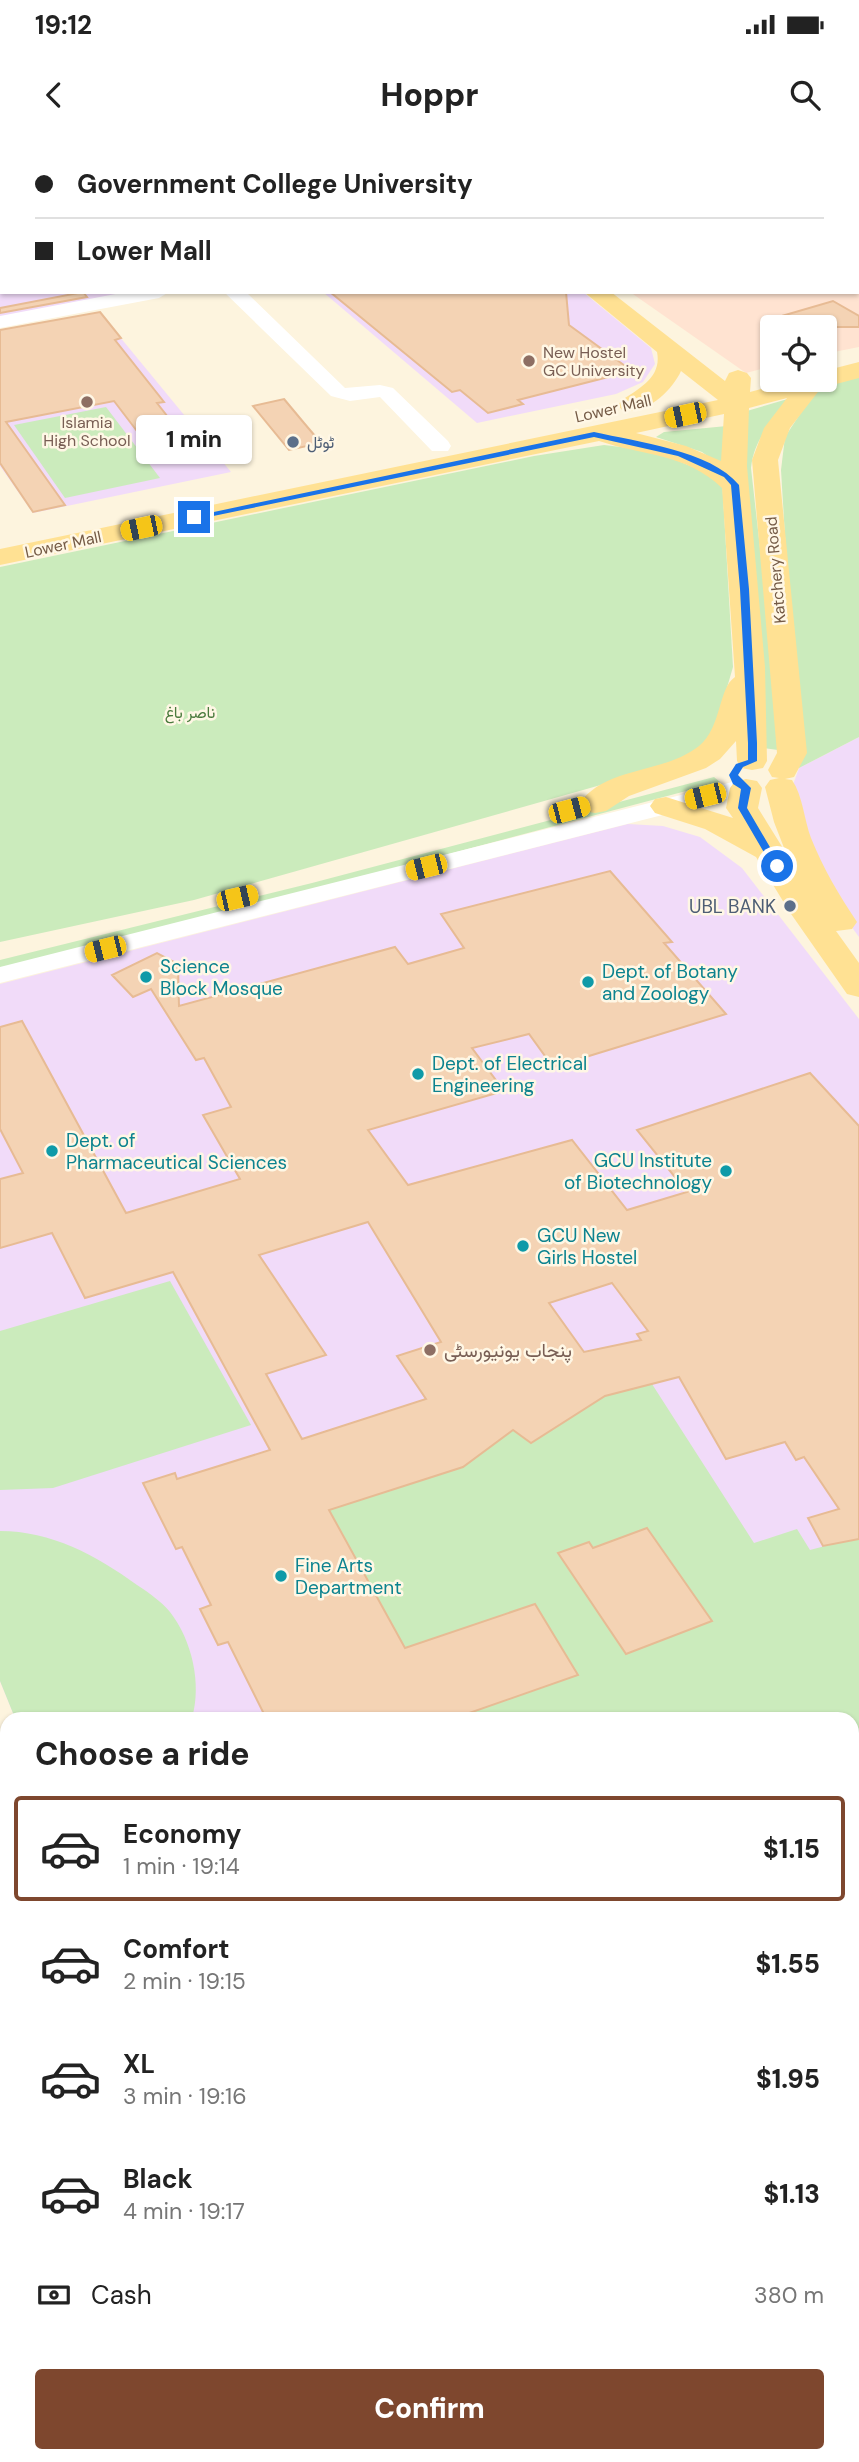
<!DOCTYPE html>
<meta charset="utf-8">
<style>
:root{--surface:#fff;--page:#f6f6f6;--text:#222;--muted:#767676;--line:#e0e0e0;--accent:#7e472e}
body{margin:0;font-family:"DM Sans",Vazirmatn,sans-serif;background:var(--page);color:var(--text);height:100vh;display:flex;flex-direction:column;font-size:26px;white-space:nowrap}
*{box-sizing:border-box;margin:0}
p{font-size:23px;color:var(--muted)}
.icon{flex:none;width:38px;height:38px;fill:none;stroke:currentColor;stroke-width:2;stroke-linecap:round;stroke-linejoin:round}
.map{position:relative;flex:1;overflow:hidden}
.drawer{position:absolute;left:0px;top:1572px;width:859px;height:751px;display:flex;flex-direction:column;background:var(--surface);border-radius:21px 21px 0 0;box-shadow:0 2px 5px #0004}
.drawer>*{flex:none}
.banner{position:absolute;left:0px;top:0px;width:859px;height:154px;box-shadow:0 2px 5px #0004;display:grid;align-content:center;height:154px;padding:0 35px;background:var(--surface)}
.tools{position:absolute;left:760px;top:175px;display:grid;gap:14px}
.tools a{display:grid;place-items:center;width:77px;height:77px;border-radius:7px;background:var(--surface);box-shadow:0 2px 5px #0004;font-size:35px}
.end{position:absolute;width:32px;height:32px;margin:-16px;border:9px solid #1a73e8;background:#fff;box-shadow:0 0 0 4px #fff}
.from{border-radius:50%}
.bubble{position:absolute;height:49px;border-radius:7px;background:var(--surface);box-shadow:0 2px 5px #0004;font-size:23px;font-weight:800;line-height:49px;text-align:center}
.car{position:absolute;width:21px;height:42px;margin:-21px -10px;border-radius:9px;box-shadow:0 0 5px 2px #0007;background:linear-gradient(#f5c518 24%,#345 0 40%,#f5c518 0 76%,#345 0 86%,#f5c518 0)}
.banner b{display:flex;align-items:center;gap:24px;height:66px;font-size:26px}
.banner b+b{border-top:2px solid var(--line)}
.banner i{width:18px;height:18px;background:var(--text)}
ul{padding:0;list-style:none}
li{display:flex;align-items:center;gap:21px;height:105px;margin:0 14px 10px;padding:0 21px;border:4px solid transparent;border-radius:7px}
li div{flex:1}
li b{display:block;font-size:26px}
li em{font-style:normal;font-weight:800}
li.active{border-color:var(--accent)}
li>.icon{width:63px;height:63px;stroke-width:1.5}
h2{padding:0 35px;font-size:32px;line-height:84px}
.pay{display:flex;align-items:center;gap:18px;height:77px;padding:0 35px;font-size:26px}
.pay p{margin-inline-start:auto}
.cta{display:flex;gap:14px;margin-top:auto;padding:14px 35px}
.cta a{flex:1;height:80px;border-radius:7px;background:var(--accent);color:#fff;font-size:28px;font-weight:800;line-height:80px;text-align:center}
.status{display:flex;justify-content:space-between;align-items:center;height:49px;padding:0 35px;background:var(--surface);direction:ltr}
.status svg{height:19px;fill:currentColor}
header{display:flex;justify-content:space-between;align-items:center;height:91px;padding:0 35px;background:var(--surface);font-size:32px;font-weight:800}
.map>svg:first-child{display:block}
.commercial{fill:#ffe3d1}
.education{fill:#f1dbf9}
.green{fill:#cbebbc}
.building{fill:#f4d3b4;stroke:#e7bb94;stroke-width:2;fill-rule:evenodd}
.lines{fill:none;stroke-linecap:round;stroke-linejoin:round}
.minor{fill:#fff;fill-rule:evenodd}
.major{fill:#ffe193;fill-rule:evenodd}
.route{fill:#1a73e8}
.education-dot{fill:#8d6e63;stroke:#fff7e5;stroke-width:2.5}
.service-dot{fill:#5c6f8a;stroke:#fff7e5;stroke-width:2.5}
.culture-dot{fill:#0f9aa8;stroke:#fff7e5;stroke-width:2.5}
.labels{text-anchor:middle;stroke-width:5;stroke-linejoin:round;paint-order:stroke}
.far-education-label{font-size:16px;fill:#785e54;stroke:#fff7e5;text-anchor:start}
.far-street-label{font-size:16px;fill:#745a45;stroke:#fff7e5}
.far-service-label{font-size:16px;fill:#4e5e75;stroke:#fff7e5;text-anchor:start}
.far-park-label{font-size:16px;fill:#4a7a3d;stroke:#fff7e5}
.service-label{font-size:19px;fill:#4e5e75;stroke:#fff7e5;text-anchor:end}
.culture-label{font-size:19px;fill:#0d838f;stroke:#fff7e5;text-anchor:start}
.education-label{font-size:19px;fill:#785e54;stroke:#fff7e5;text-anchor:start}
</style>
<div class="status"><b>19:12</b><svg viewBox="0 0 49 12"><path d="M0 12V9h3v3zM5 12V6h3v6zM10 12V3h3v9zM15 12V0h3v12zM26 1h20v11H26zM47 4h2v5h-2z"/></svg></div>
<header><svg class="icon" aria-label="back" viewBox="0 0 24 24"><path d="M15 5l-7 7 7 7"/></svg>Hoppr<svg class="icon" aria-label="search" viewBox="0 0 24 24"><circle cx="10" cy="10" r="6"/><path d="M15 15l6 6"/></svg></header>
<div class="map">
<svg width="859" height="2322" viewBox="0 0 859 2322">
<rect width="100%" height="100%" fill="#fdf4de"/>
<path class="commercial" d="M764,0H859V207L824,214V187H772V226L746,233L630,152H858V2H761Z"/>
<g class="education">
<path d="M0,0H460L461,2H2V40Z"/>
<path d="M0,56L2,152H163L0,182Z"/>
<path d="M323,152H583L651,208L655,224L643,242L616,254L477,283Z"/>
<path d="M101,174L231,332L33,373L0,326V193Z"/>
<path d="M859,597V797L843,775L789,656L799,628Z"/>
<path d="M628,684L663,686L700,697L742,728L859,879V1948L852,1934V1578H15L0,1541V844Z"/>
</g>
<g class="green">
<path d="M859,236V597L799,628L781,330L785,297L817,248Z"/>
<path d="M791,258L792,261C772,281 754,298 751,328L782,604L778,610L763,608L742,315L747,271Z"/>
<path d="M106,267L160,338L65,358L14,285Z"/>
<path d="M727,286L731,333L702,312L656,297L664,292Z"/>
<path d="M604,305L654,311L722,339L733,527L710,606L689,620L194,760L0,802V427L534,316Z"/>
<path d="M714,637L720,642L313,750L0,828V820L312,743Z"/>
<path d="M170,1141L251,1285L53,1348L0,1350V1191Z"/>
<path d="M652,1244L754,1403L797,1389L810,1410L859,1397V1907L852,1909V1578H461L460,1576L577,1535L535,1464L405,1508L329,1370L453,1330L513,1290L531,1303L590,1260Z"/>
<path d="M0,1391C51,1391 96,1415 137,1445C148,1452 162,1462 170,1472C192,1500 202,1544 192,1578H15L0,1541Z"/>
<path d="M0,1969L7,2001V2090L0,2055Z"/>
</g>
<g class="building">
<path d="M83,152L87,157L0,173V168Z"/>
<path d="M330,152H566L569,185L632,231L518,260L523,264L488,273L460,250L452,252Z"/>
<path d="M833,161L859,176V187H769L768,180Z"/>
<path d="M100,172L121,198L115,200L164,262L157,263L193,309L156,316L114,261L6,282L65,365L33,372L0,323V190Z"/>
<path d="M284,259L304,283L321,303L289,310L253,266Z"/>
<path d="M610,731L672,802L664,803L726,874L553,927L529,894L472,908L504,951L368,990L408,1045L572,1000L627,1070L687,1052L637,990L810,933L859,986V1399L823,1406L808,1378L839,1369L804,1317L796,1320L785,1302L726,1319L679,1237L605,1256L531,1303L513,1290L463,1327L329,1370L405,1508L535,1464L578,1535L455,1578H266L228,1502L218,1505L200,1469L211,1465L182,1407L176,1409L143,1343L175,1333L177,1339L270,1310L173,1132L85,1158L52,1093L0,1108V1039L23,1033L0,989V887L22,881L126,1073L240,1039L203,975L231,967L204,918L196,920L151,849L133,857L112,835L157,813L178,824L179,866L395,807L408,824L464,808L441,774ZM368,1082L441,1202L397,1216L426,1259L302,1299L266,1234L326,1215L259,1115ZM612,1143L648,1191L637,1194L641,1200L584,1212L549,1163Z"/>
<path d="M647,1388L712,1481L626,1514L558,1413L589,1402L593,1408Z"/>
</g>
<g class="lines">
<g class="minor">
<path d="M712,0H734L735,2H713Z"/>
<path d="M753,0H773L752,2Z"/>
<path d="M126,152H169L159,158L0,188V176Z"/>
<path d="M224,152H246L345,248L380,245L393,248L448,301L451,306L448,311H432L380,257L350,261L331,256Z"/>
<path d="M744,639L753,642L757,647L753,652L0,843V827Z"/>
<path d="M855,2177L859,2178V2225L852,2222V2178Z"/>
<path d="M393,2315H459L457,2322H390Z"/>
<path d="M521,2315H566L569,2322H523Z"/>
<path d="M687,2315H732L735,2322H689Z"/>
</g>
<g class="major">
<path d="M448,0H470L471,2H449Z"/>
<path d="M584,152H611L725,241L729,233L738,230L747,233L751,238L750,252L795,240H824V231L859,222V238L821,248L790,288L778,320L807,613L794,637L785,639L792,640C803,656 804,680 811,698C823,728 839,755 857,782L852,789L836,791L859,823V857L847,854L789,771L756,717L705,689L655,673L650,666L655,659L666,657L733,678L726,668L730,648L735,641L746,639L757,641L762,648L758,668L786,713L774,682L765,647L770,640L779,638L772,637L768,630L777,613L752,320L764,288L787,258L749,268L747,326L765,527L767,621L763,628L752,630L741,628L737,621L736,601L720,619L706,628L629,656L606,671L595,673L584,671L579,664C605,626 664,634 699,606C722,587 718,548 735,537L722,348C685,313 644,316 599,301L0,425V409L718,260L681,231C672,251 645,276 622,270L618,265L622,260C640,248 662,237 657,212ZM724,274L721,321L686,306L636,293Z"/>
<path d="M0,1687L7,1689V1753L0,1750Z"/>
<path d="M0,2191L7,2194V2282L0,2279Z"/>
<path d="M7,2292V2315H46L47,2322H0V2295Z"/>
<path d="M75,2315H131L132,2322H76Z"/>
</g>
</g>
<path class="route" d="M594,292C637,302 710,310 739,345L749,449L757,603V621L743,627L738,635L751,648L747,668L781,726L780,728H773L738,668L741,649L733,644L729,635L736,624L748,620V603L740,449L731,345L724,337L678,316L594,297L194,380L190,377Z"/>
<g class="education-dot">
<circle cx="529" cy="221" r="7"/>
<circle cx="87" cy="262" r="7"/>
<circle cx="430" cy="1210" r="7"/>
</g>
<g class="service-dot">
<circle cx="293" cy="302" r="7"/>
<circle cx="790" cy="766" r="7"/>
</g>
<g class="culture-dot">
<circle cx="146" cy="837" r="7"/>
<circle cx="588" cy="842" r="7"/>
<circle cx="418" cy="934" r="7"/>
<circle cx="52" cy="1011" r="7"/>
<circle cx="726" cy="1031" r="7"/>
<circle cx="523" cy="1106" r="7"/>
<circle cx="281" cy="1436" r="7"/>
</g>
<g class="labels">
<g class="far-education-label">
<text x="543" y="218">New Hostel<tspan x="543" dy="18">GC University</tspan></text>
<text x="87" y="288" text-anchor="middle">Islamia<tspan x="87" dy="18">High School</tspan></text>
</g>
<g class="far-street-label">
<text transform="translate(613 268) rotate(-13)" y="6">Lower Mall</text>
<text transform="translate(63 404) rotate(-12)" y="6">Lower Mall</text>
<text transform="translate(775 430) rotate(-95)" y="6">Katchery Road</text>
</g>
<g class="far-service-label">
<text x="307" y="308">ٹوٹل</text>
</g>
<g class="far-park-label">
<text x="190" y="578">ناصر باغ</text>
</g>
<g class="service-label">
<text x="776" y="773">UBL BANK</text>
</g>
<g class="culture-label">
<text x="160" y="833">Science<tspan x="160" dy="22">Block Mosque</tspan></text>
<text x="602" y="838">Dept. of Botany<tspan x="602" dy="22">and Zoology</tspan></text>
<text x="432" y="930">Dept. of Electrical<tspan x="432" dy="22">Engineering</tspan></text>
<text x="66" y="1007">Dept. of<tspan x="66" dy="22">Pharmaceutical Sciences</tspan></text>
<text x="712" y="1027" text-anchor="end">GCU Institute<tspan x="712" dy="22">of Biotechnology</tspan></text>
<text x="537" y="1102">GCU New<tspan x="537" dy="22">Girls Hostel</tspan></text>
<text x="295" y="1432">Fine Arts<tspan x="295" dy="22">Department</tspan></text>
</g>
<g class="education-label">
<text x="444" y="1217">پنجاب یونیورسٹی</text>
</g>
</g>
</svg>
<div class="tools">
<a><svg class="icon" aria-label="locate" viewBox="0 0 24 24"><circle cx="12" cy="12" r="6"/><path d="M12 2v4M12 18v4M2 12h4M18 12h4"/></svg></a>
</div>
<i class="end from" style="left:777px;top:726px"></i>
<i class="end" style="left:194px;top:377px"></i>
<div class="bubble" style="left:136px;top:275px;width:116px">1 min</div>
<i class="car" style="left:685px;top:275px;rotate:258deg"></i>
<i class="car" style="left:141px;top:388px;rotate:258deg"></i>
<i class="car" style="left:705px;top:656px;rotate:256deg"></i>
<i class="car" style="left:569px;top:670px;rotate:75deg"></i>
<i class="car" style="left:426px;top:727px;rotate:256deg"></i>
<i class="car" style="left:237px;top:758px;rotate:77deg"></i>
<i class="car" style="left:105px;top:809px;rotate:256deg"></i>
<div class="banner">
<b><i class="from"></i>Government College University</b>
<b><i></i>Lower Mall</b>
</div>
<section class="drawer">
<h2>Choose a ride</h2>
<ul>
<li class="active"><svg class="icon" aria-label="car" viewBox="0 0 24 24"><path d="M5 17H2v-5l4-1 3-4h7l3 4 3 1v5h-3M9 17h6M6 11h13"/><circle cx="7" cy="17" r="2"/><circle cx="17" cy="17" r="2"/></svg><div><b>Economy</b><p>1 min · 19:14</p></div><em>$1.15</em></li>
<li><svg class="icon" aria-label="car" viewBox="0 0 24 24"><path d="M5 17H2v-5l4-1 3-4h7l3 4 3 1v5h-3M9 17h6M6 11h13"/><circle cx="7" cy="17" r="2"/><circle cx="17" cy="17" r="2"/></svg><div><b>Comfort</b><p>2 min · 19:15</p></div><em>$1.55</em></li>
<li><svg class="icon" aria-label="car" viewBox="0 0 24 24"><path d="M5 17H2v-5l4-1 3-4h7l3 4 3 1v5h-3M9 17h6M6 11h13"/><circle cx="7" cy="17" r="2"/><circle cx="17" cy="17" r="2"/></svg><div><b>XL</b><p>3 min · 19:16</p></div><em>$1.95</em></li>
<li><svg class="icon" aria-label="car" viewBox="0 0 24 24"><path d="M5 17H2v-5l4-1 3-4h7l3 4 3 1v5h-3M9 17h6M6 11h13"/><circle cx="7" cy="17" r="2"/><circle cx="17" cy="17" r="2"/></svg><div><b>Black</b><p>4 min · 19:17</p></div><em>$1.13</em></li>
</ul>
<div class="pay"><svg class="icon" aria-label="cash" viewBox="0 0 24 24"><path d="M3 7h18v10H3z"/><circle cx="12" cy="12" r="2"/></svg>Cash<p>380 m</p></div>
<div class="cta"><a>Confirm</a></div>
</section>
</div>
